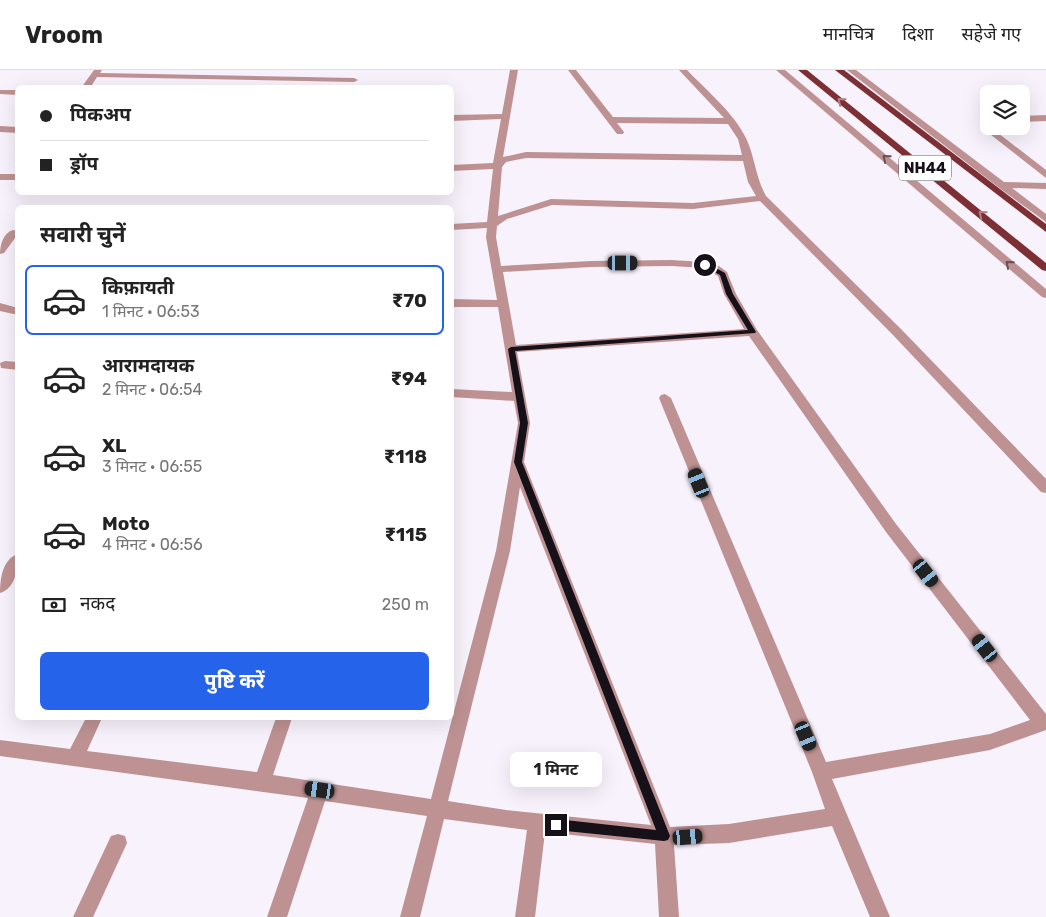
<!DOCTYPE html>
<html lang="hi">
<meta charset="utf-8">
<style>
:root{--surface:#fff;--page:#f6f6f6;--text:#222;--muted:#767676;--line:#e0e0e0;--accent:#2563eb}
body{margin:0;font-family:Rubik,"Noto Sans Devanagari",sans-serif;background:var(--page);color:var(--text);height:100vh;display:flex;flex-direction:column;font-size:19px;white-space:nowrap}
*{box-sizing:border-box;margin:0}
p{font-size:16px;color:var(--muted)}
.icon{flex:none;width:28px;height:28px;fill:none;stroke:currentColor;stroke-width:2;stroke-linecap:round;stroke-linejoin:round}
.map{position:relative;flex:1;overflow:hidden}
.panel{position:absolute;left:15px;top:135px;width:439px;height:515px;display:flex;flex-direction:column;background:var(--surface);border-radius:8px;box-shadow:0 5px 20px #0002}
.panel>*{flex:none}
.hud{position:absolute;left:15px;top:15px;width:439px;height:110px;border-radius:8px;box-shadow:0 5px 20px #0002;display:grid;align-content:center;height:110px;padding:0 25px;background:var(--surface)}
.tools{position:absolute;left:980px;top:15px;display:grid;gap:10px}
.tools a{display:grid;place-items:center;width:50px;height:50px;border-radius:8px;background:var(--surface);box-shadow:0 5px 20px #0002;font-size:25px}
.end{position:absolute;width:22px;height:22px;margin:-11px;border:6px solid #161019;background:#fff;box-shadow:0 0 0 2px #fff}
.from{border-radius:50%}
.bubble{position:absolute;height:35px;border-radius:8px;background:var(--surface);box-shadow:0 5px 20px #0002;font-size:16px;font-weight:700;line-height:35px;text-align:center}
.car{position:absolute;width:15px;height:30px;margin:-15px -8px;border-radius:6px;box-shadow:0 0 4px 1px #0007;background:linear-gradient(#222 24%,#8ab4d8 0 40%,#222 0 76%,#8ab4d8 0 86%,#222 0)}
.hud b{display:flex;align-items:center;gap:18px;height:48px;font-size:19px}
.hud b+b{border-top:1px solid var(--line)}
.hud i{width:12px;height:12px;background:var(--text)}
ul{padding:0;list-style:none}
li{display:flex;align-items:center;gap:15px;height:70px;margin:0 10px 8px;padding:0 15px;border:2px solid transparent;border-radius:8px}
li div{flex:1}
li b{display:block;font-size:19px}
li em{font-style:normal;font-weight:700}
li.on{border-color:var(--accent)}
li>.icon{width:45px;height:45px;stroke-width:1.5}
h2{padding:0 25px;font-size:22px;line-height:60px}
.pay{display:flex;align-items:center;gap:12px;height:55px;padding:0 25px;font-size:19px}
.pay p{margin-inline-start:auto}
.button{display:flex;gap:10px;margin-top:auto;padding:10px 25px}
.button a{flex:1;height:58px;border-radius:8px;background:var(--accent);color:#fff;font-size:20px;font-weight:700;line-height:58px;text-align:center}
header{display:flex;align-items:center;gap:30px;box-sizing:border-box;height:70px;padding:0 25px;background:var(--surface);border-bottom:1px solid var(--line)}
header strong{font-size:24px}
nav{display:flex;gap:28px;margin-inline-start:auto;font-size:18px}
.map>svg:first-child{display:block}
.lines{fill:none;stroke-linecap:round;stroke-linejoin:round}
.minor{fill:#be9292;fill-rule:evenodd}
.trunk{fill:#7d2f34;fill-rule:evenodd}
.oneway{stroke:#b18285}
.oneway2{stroke:#6a5156}
.route{fill:#161019}
.labels{text-anchor:middle;stroke-width:4;stroke-linejoin:round;paint-order:stroke}
.shield{fill:#fff;stroke:#5c585e;stroke-width:1}
.shield-label{font-size:15px;font-weight:bold;fill:#161019}
</style>
<header>
<strong>Vroom</strong>
<nav><a>मानचित्र</a><a>दिशा</a><a>सहेजे गए</a></nav>
</header>
<div class="map">
<svg width="1046" height="847" viewBox="0 0 1046 847">
<rect width="100%" height="100%" fill="#f8f2fd"/>
<g class="lines">
<g class="minor">
<path d="M94,0H102L100,3L354,8L358,10L354,12L97,7L90,18H81Z"/>
<path d="M510,0H518L503,87L526,82L742,85L738,69L728,54L617,53L624,62L623,64H617L568,0H576L613,47L724,48L679,0H687C707,21 733,42 746,68C755,87 755,106 766,126L901,259L1046,409V423L1041,422L893,265L760,131L693,139L552,135L507,149L497,156L496,167L501,196L591,191L671,190L705,192L719,196L727,202L736,224L757,260L896,454L1046,644V660L990,680L832,709L890,847H870L832,756L729,773L674,775L679,847H659L655,774L545,762L535,847H515L527,760L444,749L420,847H400L427,746L325,731L287,847H267L308,728L0,686V670L70,679L86,648H102L87,681L257,702L276,648H292L273,705L431,729L496,481L518,353L514,331L451,327V319L512,322L498,237H451V229L497,230L486,167L487,158L451,160V154L487,152L493,99L451,101V95L493,93L501,49L451,51V45L502,44ZM526,88L743,91L748,112L756,126L693,133L551,129L498,146L502,97L506,92ZM671,196L704,198L718,206L724,224L744,259L516,275L503,202L591,197ZM749,266L886,462L1030,650L990,664L826,692L671,328L665,324L661,325L659,328L812,702L825,739L729,754L670,757L524,392L530,353L517,282ZM520,417L651,755L506,740L448,731L510,481Z"/>
<path d="M776,0H785L1046,219V228L1042,227Z"/>
<path d="M847,0H856L1004,112L1046,113V119L1012,118L1046,144V152L998,117Z"/>
<path d="M0,20H18V25L0,24Z"/>
<path d="M1046,45V51L1021,52V46Z"/>
<path d="M989,50V56L1046,100V108L986,61L982,56Z"/>
<path d="M0,56L18,57V63L0,62Z"/>
<rect x="0" y="104" width="18" height="6"/>
<path d="M13,160L17,161L18,164L4,183L0,184C0,175 3,163 13,160Z"/>
<path d="M0,233L18,238V245L0,241Z"/>
<path d="M5,291L18,292V300L1,298L0,293Z"/>
<path d="M18,484C18,498 16,518 0,523C0,510 2,489 18,484Z"/>
<path d="M118,764L125,766L127,773L93,847H73L111,766Z"/>
</g>
<g class="trunk">
<path d="M798,0H807L1046,193V201L1042,200Z"/>
<path d="M835,0H844L1046,154V162Z"/>
</g>
</g>
<defs><path id="oneway-chevron" d="M-2-3.5L2.5 0L-2 3.5" fill="none" stroke-width="1.6" stroke-linecap="round" stroke-linejoin="round" transform="scale(1.25)"/></defs>
<g class="oneway">
<use href="#oneway-chevron" transform="translate(841 31) rotate(-141)"/>
<use href="#oneway-chevron" transform="translate(982 144) rotate(-141)"/>
</g>
<g class="oneway2">
<use href="#oneway-chevron" transform="translate(886 88) rotate(-140)"/>
<use href="#oneway-chevron" transform="translate(1009 194) rotate(-139)"/>
</g>
<path class="route" d="M703,193H707L725,203L733,224L756,262L755,263L515,281L528,353L522,392L670,766L668,770L664,771L556,760L552,758L550,755L552,751L556,749L656,760L514,392L520,353L508,279L511,277L748,260L726,224L720,205L703,196Z"/>
<g class="labels">
<rect class="shield" x="899" y="85.5" width="52" height="25" rx="4"/>
<g class="shield-label">
<text x="925" y="103">NH44</text>
</g>
</g>
</svg>
<div class="tools">
<a><svg class="icon" aria-label="layers" viewBox="0 0 24 24"><path d="M12 4l9 5-9 5-9-5zM3 14l9 5 9-5"/></svg></a>
</div>
<i class="end from" style="left:705px;top:195px"></i>
<i class="end" style="left:556px;top:755px"></i>
<div class="bubble" style="left:510px;top:682px;width:92px">1 मिनट</div>
<i class="car" style="left:623px;top:193px;rotate:90deg"></i>
<i class="car" style="left:699px;top:413px;rotate:338deg"></i>
<i class="car" style="left:926px;top:503px;rotate:142deg"></i>
<i class="car" style="left:985px;top:578px;rotate:322deg"></i>
<i class="car" style="left:806px;top:666px;rotate:157deg"></i>
<i class="car" style="left:320px;top:720px;rotate:278deg"></i>
<i class="car" style="left:688px;top:767px;rotate:85deg"></i>
<div class="hud">
<b><i class="from"></i>पिकअप</b>
<b><i></i>ड्रॉप</b>
</div>
<section class="panel">
<h2>सवारी चुनें</h2>
<ul>
<li class="on"><svg class="icon" aria-label="car" viewBox="0 0 24 24"><path d="M5 17H2v-5l4-1 3-4h7l3 4 3 1v5h-3M9 17h6M6 11h13"/><circle cx="7" cy="17" r="2"/><circle cx="17" cy="17" r="2"/></svg><div><b>किफ़ायती</b><p>1 मिनट · 06:53</p></div><em>₹70</em></li>
<li><svg class="icon" aria-label="car" viewBox="0 0 24 24"><path d="M5 17H2v-5l4-1 3-4h7l3 4 3 1v5h-3M9 17h6M6 11h13"/><circle cx="7" cy="17" r="2"/><circle cx="17" cy="17" r="2"/></svg><div><b>आरामदायक</b><p>2 मिनट · 06:54</p></div><em>₹94</em></li>
<li><svg class="icon" aria-label="car" viewBox="0 0 24 24"><path d="M5 17H2v-5l4-1 3-4h7l3 4 3 1v5h-3M9 17h6M6 11h13"/><circle cx="7" cy="17" r="2"/><circle cx="17" cy="17" r="2"/></svg><div><b>XL</b><p>3 मिनट · 06:55</p></div><em>₹118</em></li>
<li><svg class="icon" aria-label="car" viewBox="0 0 24 24"><path d="M5 17H2v-5l4-1 3-4h7l3 4 3 1v5h-3M9 17h6M6 11h13"/><circle cx="7" cy="17" r="2"/><circle cx="17" cy="17" r="2"/></svg><div><b>Moto</b><p>4 मिनट · 06:56</p></div><em>₹115</em></li>
</ul>
<div class="pay"><svg class="icon" aria-label="cash" viewBox="0 0 24 24"><path d="M3 7h18v10H3z"/><circle cx="12" cy="12" r="2"/></svg>नकद<p>250 m</p></div>
<div class="button"><a>पुष्टि करें</a></div>
</section>
</div>
